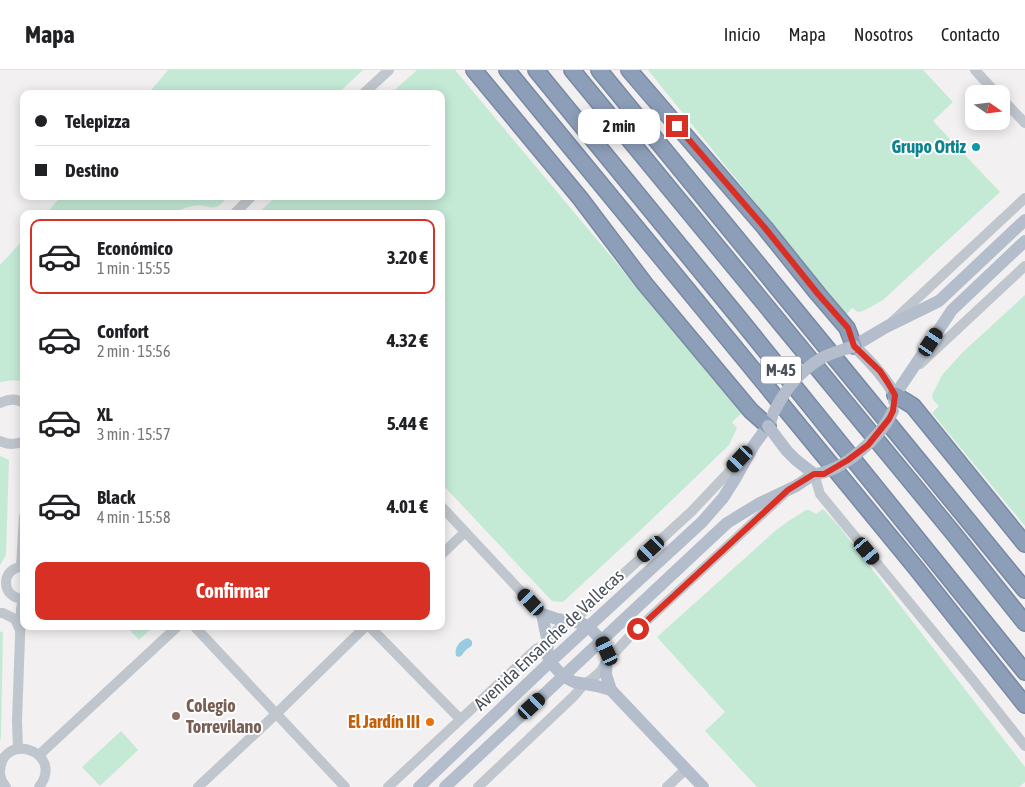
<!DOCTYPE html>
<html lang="es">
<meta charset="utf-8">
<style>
:root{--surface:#fff;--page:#f2f2f2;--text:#202124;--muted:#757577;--line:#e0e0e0;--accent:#d93025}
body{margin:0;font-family:"Asap Condensed",sans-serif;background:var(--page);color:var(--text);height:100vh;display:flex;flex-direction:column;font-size:19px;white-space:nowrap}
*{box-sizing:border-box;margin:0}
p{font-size:16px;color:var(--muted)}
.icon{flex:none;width:28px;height:28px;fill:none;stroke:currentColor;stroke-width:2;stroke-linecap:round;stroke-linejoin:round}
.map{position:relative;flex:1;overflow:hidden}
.side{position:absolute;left:20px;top:140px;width:425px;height:420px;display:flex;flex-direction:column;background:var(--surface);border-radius:10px;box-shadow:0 2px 12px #0003}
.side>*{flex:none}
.guide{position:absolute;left:20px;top:20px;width:425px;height:110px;border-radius:10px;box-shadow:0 2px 12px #0003;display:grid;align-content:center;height:110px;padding:0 15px;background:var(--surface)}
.needle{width:32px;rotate:104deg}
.tools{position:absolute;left:965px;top:15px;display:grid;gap:10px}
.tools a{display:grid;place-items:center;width:45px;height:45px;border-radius:10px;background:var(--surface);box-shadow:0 2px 12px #0003;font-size:25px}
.end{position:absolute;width:22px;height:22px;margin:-11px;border:6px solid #d93025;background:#fff;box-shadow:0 0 0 2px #fff}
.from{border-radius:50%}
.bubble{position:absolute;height:35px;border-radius:10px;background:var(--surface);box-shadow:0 2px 12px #0003;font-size:16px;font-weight:700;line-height:35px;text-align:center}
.car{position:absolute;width:15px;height:30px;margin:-15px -8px;border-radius:6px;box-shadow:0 0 4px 1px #0007;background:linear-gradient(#222 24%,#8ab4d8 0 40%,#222 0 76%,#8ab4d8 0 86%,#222 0)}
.guide b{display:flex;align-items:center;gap:18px;height:48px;font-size:19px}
.guide b+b{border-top:1px solid var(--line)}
.guide i{width:12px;height:12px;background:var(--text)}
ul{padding:9px 0 0;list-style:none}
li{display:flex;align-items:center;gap:15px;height:75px;margin:0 10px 8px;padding:0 5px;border:2px solid transparent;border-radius:10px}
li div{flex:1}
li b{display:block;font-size:19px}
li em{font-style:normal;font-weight:700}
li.current{border-color:var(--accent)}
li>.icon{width:45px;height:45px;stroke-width:1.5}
.action{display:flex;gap:10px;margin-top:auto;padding:10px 15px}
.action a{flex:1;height:58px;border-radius:10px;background:var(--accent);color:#fff;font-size:20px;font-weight:700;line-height:58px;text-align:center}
header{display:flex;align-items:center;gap:30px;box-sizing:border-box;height:70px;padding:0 25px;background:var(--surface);border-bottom:1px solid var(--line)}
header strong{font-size:24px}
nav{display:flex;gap:28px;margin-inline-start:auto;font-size:18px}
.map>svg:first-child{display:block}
.green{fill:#c4ead6}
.water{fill:#96cbe2}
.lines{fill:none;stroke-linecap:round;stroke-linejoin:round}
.highway-casing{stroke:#7889a4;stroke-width:18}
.minor{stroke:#c0c6cd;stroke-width:10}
.major{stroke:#b3bdcb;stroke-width:12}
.highway{stroke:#8d9eb9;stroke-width:15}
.major-bridge{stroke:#b3bdcb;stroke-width:12}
.route{stroke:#d93025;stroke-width:6}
.culture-dot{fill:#0f9aa8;stroke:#fff;stroke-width:2}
.education-dot{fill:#8d6e63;stroke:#fff;stroke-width:2}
.food-dot{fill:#e8710a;stroke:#fff;stroke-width:2}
.labels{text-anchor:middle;stroke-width:4;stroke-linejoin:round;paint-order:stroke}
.shield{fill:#fff;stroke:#80858c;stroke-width:1}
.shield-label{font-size:16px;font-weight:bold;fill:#4a515b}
.culture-label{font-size:18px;font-weight:bold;fill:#0d838f;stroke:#fff;text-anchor:end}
.street-label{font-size:18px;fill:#4a515b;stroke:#fff}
.education-label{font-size:18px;font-weight:bold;fill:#785e54;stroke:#fff;text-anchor:start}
.food-label{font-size:18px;font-weight:bold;fill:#c56008;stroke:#fff;text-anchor:end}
</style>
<header>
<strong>Mapa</strong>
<nav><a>Inicio</a><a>Mapa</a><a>Nosotros</a><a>Contacto</a></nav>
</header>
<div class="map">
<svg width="1025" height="717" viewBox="0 0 1025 717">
<rect width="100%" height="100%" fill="#f2f0f0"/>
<g class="green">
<path d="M168,0H363L337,24H148Z"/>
<path d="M417,0H455L742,343L732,352L737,358L729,375L647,454L563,532L552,531L441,413V144H257L277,126H441V24H390Z"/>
<path d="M648,0H923L953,32L933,51L1000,122L883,230L863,241L858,242L852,238L846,245Z"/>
<path d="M61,126H228C225,130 221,135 216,137C212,138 208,137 204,136C193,134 182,138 173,144H46Z"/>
<path d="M24,169V312L14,310L0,312V195Z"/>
<path d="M1025,225V456L932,343L939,336L933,330L932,325L942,305L963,282Z"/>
<path d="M0,386L9,390L6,485L0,495Z"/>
<path d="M823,439L838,455L1025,697V712L1019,717H757L705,661L725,642L657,567L775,461L787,452L806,440H809L816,444Z"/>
<path d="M126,556H154L139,570Z"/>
<path d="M0,561L3,563L1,666L0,671Z"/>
<path d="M121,661L138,680L100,716L82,697Z"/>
</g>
<path class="water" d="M468,568L472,571V575C470,578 467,578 465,581C461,585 462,588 456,586C454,577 460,570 468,568Z"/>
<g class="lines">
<g class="highway-casing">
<g id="highway">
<path d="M474,0L580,128L645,214L751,341L768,356"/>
<path d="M507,0L916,498L1025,635"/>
<path d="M536,0L739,248L1025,602"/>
<path d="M572,0L954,464L1025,553"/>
<path d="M599,0L1025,520"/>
<path d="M629,0L765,158L818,224L847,258L854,276"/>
<path d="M895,325L913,336L1025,474"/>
</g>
</g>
<g class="minor">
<path d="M975,0L997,24"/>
<path d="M363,24L389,0"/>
<path d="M1001,28L1025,53"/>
<path d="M234,144L252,126"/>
<path d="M892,252L1025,128"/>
<path d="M920,294L1025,196"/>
<path d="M0,333C8,329 16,328 24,333"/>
<path d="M0,371C8,375 16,375 24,371"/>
<path d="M814,404L820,424L972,609L1025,676"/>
<path d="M441,436L542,544"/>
<path d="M441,485L465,462"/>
<path d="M21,497L24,446"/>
<path d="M24,497C0,496 0,529 24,529"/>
<path d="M0,543H3L15,549L19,558"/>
<path d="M194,556L345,717"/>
<path d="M369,556L460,649"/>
<path d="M18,679L17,651L21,539L23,529"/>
<path d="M39,685L178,556"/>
<path d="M0,702C1,660 66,681 39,717"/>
<path d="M0,704L2,711L6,717"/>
<path d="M198,717L276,644L366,556"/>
<path d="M388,717L536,579L548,573L553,564L561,556L573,552L596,529L692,441L745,385"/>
<path d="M478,717L574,626L584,614L592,609L601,601L606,592L630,566L784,424"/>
<path d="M667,717L686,699"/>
</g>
<g class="major">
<path d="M895,325C884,306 870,291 854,276L886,257L939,231L1025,150"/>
<path d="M894,331L895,325L952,240L1025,171"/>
<path d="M542,544L548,573L547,584L550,592L564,607L574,612L597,616L611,620L703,717"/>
<path d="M542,544L557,549L581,553L588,556L602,571L607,581L606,605L611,620"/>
<path d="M419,717L550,592L702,452L723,428L735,409L754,375L768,356L772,347"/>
<path d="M445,717L727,453L758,434L796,416L814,404"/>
</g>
<use href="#highway" class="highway"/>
<g class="major-bridge">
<path d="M774,342C785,320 798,303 820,289C830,283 843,280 854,276"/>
<path d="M768,356L787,381L796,390L814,404C843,402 881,367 893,341"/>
</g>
</g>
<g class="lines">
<path class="route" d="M638,559L788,420L814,404H824L848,390L868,375L889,349L893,341L895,325L888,313L880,301L854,276L848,258L818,224L765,158L677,56"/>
</g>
<circle class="culture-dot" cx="976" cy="77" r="5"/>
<circle class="education-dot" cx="176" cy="646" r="5"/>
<circle class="food-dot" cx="430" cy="652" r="5"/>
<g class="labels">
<rect class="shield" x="761" y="286.5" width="40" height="27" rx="4"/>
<g class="shield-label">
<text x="781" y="306">M-45</text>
</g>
<g class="culture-label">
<text x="966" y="83">Grupo Ortiz</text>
</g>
<g class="street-label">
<text transform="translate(549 570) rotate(-43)" y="6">Avenida Ensanche de Vallecas</text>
</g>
<g class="education-label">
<text x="186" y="642">Colegio<tspan x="186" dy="21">Torrevilano</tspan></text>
</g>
<g class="food-label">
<text x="420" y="658">El Jardín III</text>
</g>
</g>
</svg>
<div class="tools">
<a><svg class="needle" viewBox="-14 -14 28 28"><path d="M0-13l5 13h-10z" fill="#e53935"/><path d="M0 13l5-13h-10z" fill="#757577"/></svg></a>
</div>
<i class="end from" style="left:638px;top:559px"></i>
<i class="end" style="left:677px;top:56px"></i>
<div class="bubble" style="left:578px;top:39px;width:82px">2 min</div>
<i class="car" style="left:931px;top:272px;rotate:34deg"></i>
<i class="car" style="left:740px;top:389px;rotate:223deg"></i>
<i class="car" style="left:651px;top:479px;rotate:227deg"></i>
<i class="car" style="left:867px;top:481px;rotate:140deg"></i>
<i class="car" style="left:531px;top:532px;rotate:317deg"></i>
<i class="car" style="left:607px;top:581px;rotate:335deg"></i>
<i class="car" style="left:532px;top:636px;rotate:47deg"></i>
<div class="guide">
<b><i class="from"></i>Telepizza</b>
<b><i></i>Destino</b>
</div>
<section class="side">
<ul>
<li class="current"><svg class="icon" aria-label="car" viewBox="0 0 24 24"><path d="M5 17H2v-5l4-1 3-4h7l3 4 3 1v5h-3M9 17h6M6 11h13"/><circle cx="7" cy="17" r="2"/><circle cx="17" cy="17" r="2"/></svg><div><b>Económico</b><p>1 min · 15:55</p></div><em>3.20 €</em></li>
<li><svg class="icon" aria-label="car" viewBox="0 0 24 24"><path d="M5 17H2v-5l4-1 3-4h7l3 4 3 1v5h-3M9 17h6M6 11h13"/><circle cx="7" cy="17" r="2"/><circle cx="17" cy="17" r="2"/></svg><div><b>Confort</b><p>2 min · 15:56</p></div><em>4.32 €</em></li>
<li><svg class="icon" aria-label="car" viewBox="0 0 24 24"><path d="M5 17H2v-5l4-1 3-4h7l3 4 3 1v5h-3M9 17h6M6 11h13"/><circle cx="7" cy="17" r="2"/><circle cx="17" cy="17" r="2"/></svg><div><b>XL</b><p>3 min · 15:57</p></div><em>5.44 €</em></li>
<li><svg class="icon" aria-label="car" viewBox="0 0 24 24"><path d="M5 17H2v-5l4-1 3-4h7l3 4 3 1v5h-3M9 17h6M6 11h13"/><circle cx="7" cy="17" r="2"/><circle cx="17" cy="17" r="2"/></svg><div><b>Black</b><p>4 min · 15:58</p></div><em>4.01 €</em></li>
</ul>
<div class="action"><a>Confirmar</a></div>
</section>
</div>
